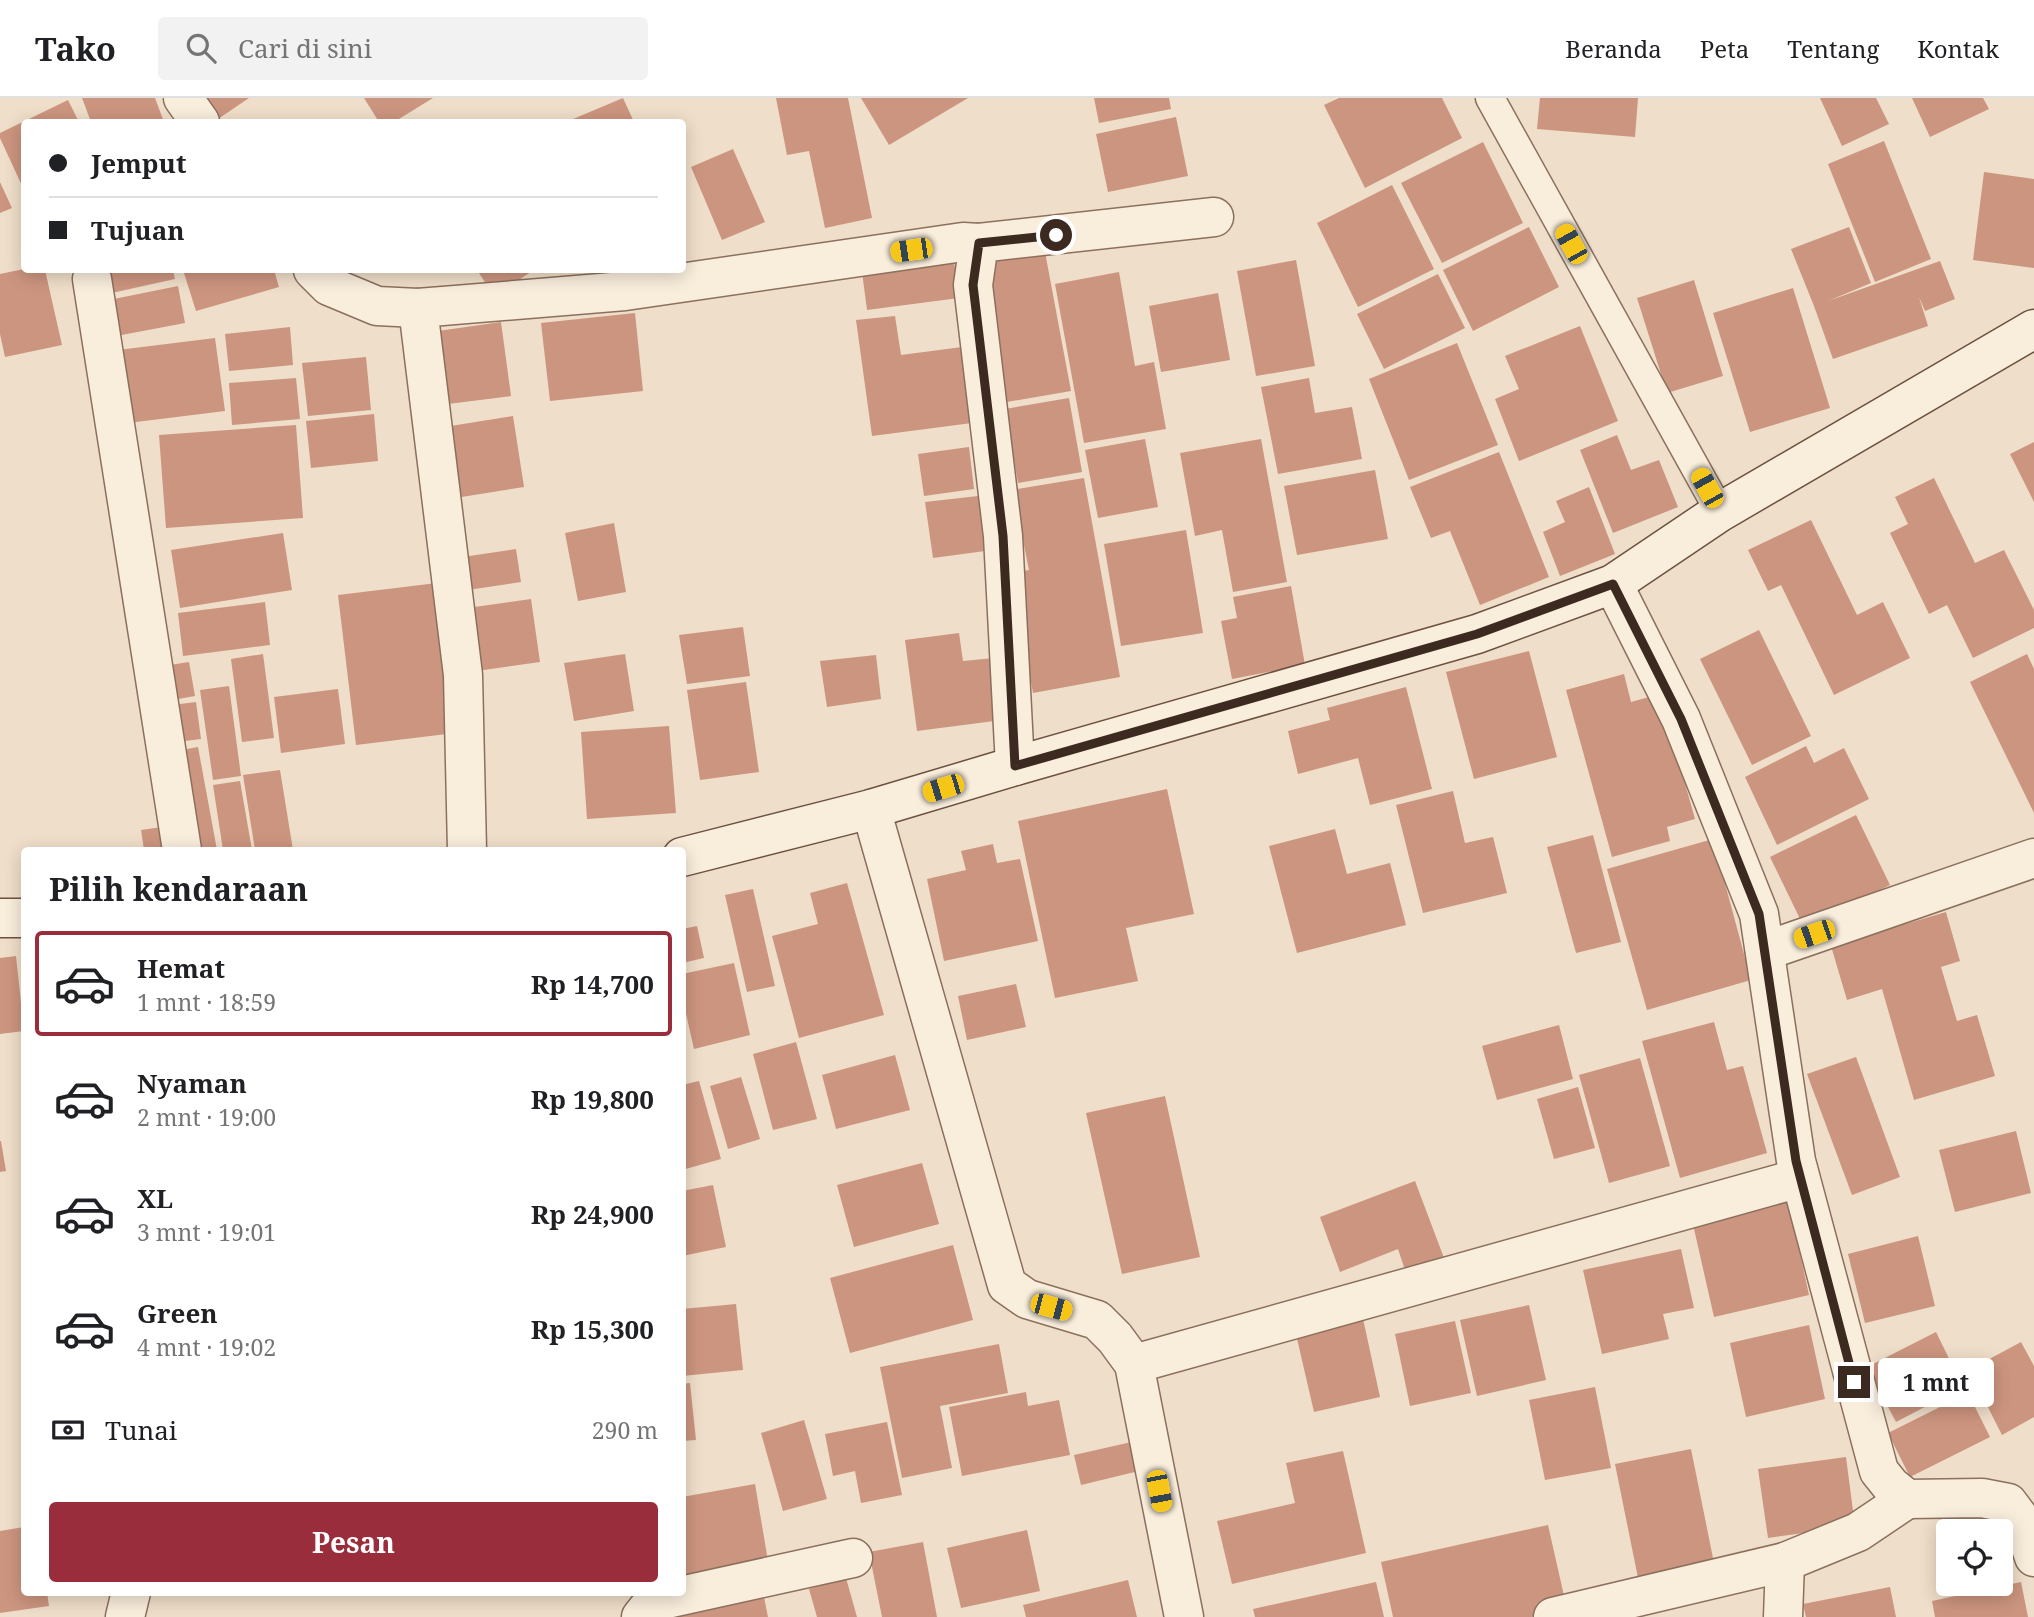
<!DOCTYPE html>
<html lang="id">
<meta charset="utf-8">
<style>
:root{--surface:#fff;--page:#f2f2f2;--text:#202124;--muted:#757577;--line:#e0e0e0;--accent:#9a2d3c}
body{margin:0;font-family:"Noto Serif",serif;background:var(--page);color:var(--text);height:100vh;display:flex;flex-direction:column;font-size:26px;white-space:nowrap}
*{box-sizing:border-box;margin:0}
p{font-size:23px;color:var(--muted)}
.icon{flex:none;width:38px;height:38px;fill:none;stroke:currentColor;stroke-width:2;stroke-linecap:round;stroke-linejoin:round}
.map{position:relative;flex:1;overflow:hidden}
.side{position:absolute;left:21px;top:749px;width:665px;height:749px;display:flex;flex-direction:column;background:var(--surface);border-radius:7px;box-shadow:0 4px 18px #0003}
.side>*{flex:none}
.hud{position:absolute;left:21px;top:21px;width:665px;height:154px;border-radius:7px;box-shadow:0 4px 18px #0003;display:grid;align-content:center;height:154px;padding:0 28px;background:var(--surface)}
.controls{position:absolute;left:1936px;top:1421px;display:grid;gap:14px}
.controls a{display:grid;place-items:center;width:77px;height:77px;border-radius:7px;background:var(--surface);box-shadow:0 4px 18px #0003;font-size:35px}
.end{position:absolute;width:32px;height:32px;margin:-16px;border:9px solid #3c2a21;background:#fff;box-shadow:0 0 0 4px #fff}
.from{border-radius:50%}
.bubble{position:absolute;height:49px;border-radius:7px;background:var(--surface);box-shadow:0 4px 18px #0003;font-size:23px;font-weight:700;line-height:49px;text-align:center}
.car{position:absolute;width:21px;height:42px;margin:-21px -10px;border-radius:9px;box-shadow:0 0 5px 2px #0007;background:linear-gradient(#f5c518 24%,#345 0 40%,#f5c518 0 76%,#345 0 86%,#f5c518 0)}
.hud b{display:flex;align-items:center;gap:24px;height:66px;font-size:26px}
.hud b+b{border-top:2px solid var(--line)}
.hud i{width:18px;height:18px;background:var(--text)}
ul{padding:0;list-style:none}
li{display:flex;align-items:center;gap:21px;height:105px;margin:0 14px 10px;padding:0 14px;border:4px solid transparent;border-radius:7px}
li div{flex:1}
li b{display:block;font-size:26px}
li em{font-style:normal;font-weight:700}
li.current{border-color:var(--accent)}
li>.icon{width:63px;height:63px;stroke-width:1.5}
h2{padding:0 28px;font-size:32px;line-height:84px}
.pay{display:flex;align-items:center;gap:18px;height:77px;padding:0 28px;font-size:26px}
.pay p{margin-inline-start:auto}
.primary-button{display:flex;gap:14px;margin-top:auto;padding:14px 28px}
.primary-button a{flex:1;height:80px;border-radius:7px;background:var(--accent);color:#fff;font-size:28px;font-weight:700;line-height:80px;text-align:center}
header{display:flex;align-items:center;gap:42px;box-sizing:border-box;height:98px;padding:0 35px;background:var(--surface);border-bottom:2px solid var(--line)}
header strong{font-size:33px}
nav{display:flex;gap:38px;margin-inline-start:auto;font-size:24px}
.search{width:490px;height:63px;background:var(--page);display:flex;align-items:center;gap:18px;box-sizing:border-box;padding:0 24px;border-radius:7px;color:var(--muted);font-size:26px}
.map>svg:first-child{display:block}
.building{fill:#cc957f}
.lines{fill:none;stroke-linecap:round;stroke-linejoin:round}
.lane-casing{stroke:#8b705d;stroke-width:31}
.street-casing{stroke:#8b705d;stroke-width:41}
.secondary-casing{stroke:#6d5140;stroke-width:41}
.lane{stroke:#f9eddc;stroke-width:28}
.street{stroke:#f9eddc;stroke-width:38}
.secondary{stroke:#f9eddc;stroke-width:38}
.route{stroke:#3c2a21;stroke-width:9}
</style>
<header>
<strong>Tako</strong>
<div class="search"><svg class="icon" aria-label="search" viewBox="0 0 24 24"><circle cx="10" cy="10" r="6"/><path d="M15 15l6 6"/></svg>Cari di sini</div>
<nav><a>Beranda</a><a>Peta</a><a>Tentang</a><a>Kontak</a></nav>
</header>
<div class="map">
<svg width="2034" height="1519" viewBox="0 0 2034 1519">
<rect width="100%" height="100%" fill="#efdec9"/>
<g class="building">
<path d="M82,0H155L164,24H91Z"/>
<path d="M204,0H249L218,21Z"/>
<path d="M364,0H433L394,24H379Z"/>
<path d="M623,0L634,24H566Z"/>
<path d="M776,0H848L872,120L825,130L809,53L787,57Z"/>
<path d="M861,0H968L889,47Z"/>
<path d="M1094,0H1169L1171,11L1099,25Z"/>
<path d="M1339,0H1442L1462,40L1365,90L1324,7Z"/>
<path d="M1540,0H1638L1635,39L1537,31Z"/>
<path d="M1820,0H1876L1889,26L1842,48Z"/>
<path d="M1912,0H1983L1989,11L1930,39Z"/>
<path d="M68,2L79,24H24V92L0,40V35Z"/>
<path d="M1176,19L1188,78L1108,94L1096,36Z"/>
<path d="M1884,43L1931,161L1875,184L1828,66Z"/>
<path d="M1483,44L1523,125L1442,165L1401,85Z"/>
<path d="M733,51L765,124L722,142L691,69Z"/>
<path d="M1984,74L2034,81V170L1973,162Z"/>
<path d="M0,84L12,110L0,115Z"/>
<path d="M1392,87L1434,171L1358,209L1317,125Z"/>
<path d="M1529,129L1559,189L1473,233L1443,172Z"/>
<path d="M1849,129L1871,185L1828,203L1940,163L1955,201L1925,213L1919,199L1928,228L1833,261L1814,208L1791,151Z"/>
<path d="M1045,154L1071,293L1007,304L982,165Z"/>
<path d="M1296,162L1315,268L1256,278L1237,173Z"/>
<path d="M954,163L959,200L867,212L862,174Z"/>
<path d="M24,171L45,172L62,247L5,259L0,236V176Z"/>
<path d="M101,172H173L175,181L107,196Z"/>
<path d="M183,172H274L279,189L196,213Z"/>
<path d="M477,172H534L494,198Z"/>
<path d="M1119,174L1135,268L1154,264L1166,331L1084,345L1055,186Z"/>
<path d="M1438,176L1465,230L1384,271L1357,216Z"/>
<path d="M1694,182L1723,278L1667,295L1637,200Z"/>
<path d="M178,188L185,225L111,239L104,203Z"/>
<path d="M1793,190L1830,310L1750,334L1713,215Z"/>
<path d="M1218,195L1230,262L1161,274L1149,208Z"/>
<path d="M635,215L643,293L550,303L541,225Z"/>
<path d="M895,218L901,257L962,249L972,325L872,338L856,222Z"/>
<path d="M501,224L511,298L448,306L438,233Z"/>
<path d="M1580,228L1618,323L1519,363L1495,301L1519,291L1505,258Z"/>
<path d="M290,229L293,267L229,273L225,236Z"/>
<path d="M215,240L225,313L128,325L118,252Z"/>
<path d="M1457,245L1498,347L1409,382L1369,281Z"/>
<path d="M366,259L371,312L308,318L302,265Z"/>
<path d="M296,280L300,321L232,327L229,285Z"/>
<path d="M1309,280L1315,315L1352,309L1362,361L1278,376L1261,289Z"/>
<path d="M1069,300L1082,374L1018,385L1005,311Z"/>
<path d="M374,316L378,363L311,370L306,323Z"/>
<path d="M513,318L524,389L449,401L438,330Z"/>
<path d="M296,327L303,420L166,430L159,337Z"/>
<path d="M1617,337L1631,372L1659,362L1678,409L1613,435L1580,352Z"/>
<path d="M1145,341L1158,409L1098,420L1085,352Z"/>
<path d="M1261,341L1287,484L1233,494L1222,432L1195,438L1180,355Z"/>
<path d="M2034,344V404L2010,356Z"/>
<path d="M969,349L974,391L924,398L918,356Z"/>
<path d="M1499,354L1549,479L1480,507L1450,433L1431,440L1410,389Z"/>
<path d="M1375,372L1388,441L1297,457L1284,388Z"/>
<path d="M1084,380L1120,579L1033,595L1011,475L1029,472L1023,442L1009,445L999,394Z"/>
<path d="M1934,380L1975,465L2004,452L2034,512V530L1973,560L1947,507L1929,516L1890,435L1908,426L1895,399Z"/>
<path d="M1589,389L1615,456L1560,478L1543,434L1565,424L1556,403Z"/>
<path d="M978,398L985,453L933,460L925,404Z"/>
<path d="M1811,422L1857,517L1883,504L1910,560L1834,597L1781,487L1768,493L1748,452Z"/>
<path d="M614,425L626,494L578,503L565,435Z"/>
<path d="M1186,432L1203,535L1121,548L1104,446Z"/>
<path d="M283,435L292,492L180,510L171,452Z"/>
<path d="M516,451L521,484L461,493L456,460Z"/>
<path d="M437,485L455,635L356,647L338,497Z"/>
<path d="M1291,488L1305,567L1232,581L1221,523L1237,520L1233,499Z"/>
<path d="M531,501L540,564L470,574L460,511Z"/>
<path d="M265,504L270,547L183,558L178,515Z"/>
<path d="M743,529L750,578L687,586L679,537Z"/>
<path d="M1759,532L1811,638L1752,667L1700,561Z"/>
<path d="M959,535L963,563L994,560L1002,622L917,633L905,542Z"/>
<path d="M1529,553L1557,659L1474,681L1446,574Z"/>
<path d="M263,556L274,640L242,644L231,561Z"/>
<path d="M625,556L634,613L574,623L564,565Z"/>
<path d="M2027,556L2034,571V715L1970,584Z"/>
<path d="M876,557L881,601L827,609L820,563Z"/>
<path d="M189,564L195,598L162,604L157,569Z"/>
<path d="M1624,576L1631,604L1660,596L1695,721L1667,729L1670,743L1612,759L1566,592Z"/>
<path d="M746,584L759,674L700,682L687,592Z"/>
<path d="M229,588L241,678L213,682L200,592Z"/>
<path d="M1406,589L1432,691L1370,707L1358,660L1298,676L1288,633L1330,622L1327,610Z"/>
<path d="M338,591L345,646L281,655L274,599Z"/>
<path d="M196,604L201,641L169,645L164,608Z"/>
<path d="M669,628L676,715L587,721L581,634Z"/>
<path d="M1806,648L1814,665L1844,650L1869,701L1777,747L1745,679Z"/>
<path d="M198,649L217,752H189L171,654Z"/>
<path d="M280,672L293,752H255L243,677Z"/>
<path d="M240,683L252,752H223L213,687Z"/>
<path d="M1167,691L1194,816L1126,830L1138,883L1055,900L1018,723Z"/>
<path d="M1453,693L1465,745L1493,739L1507,795L1423,815L1396,707Z"/>
<path d="M1856,717L1890,787L1804,829L1770,759Z"/>
<path d="M162,729L165,752H144L141,732Z"/>
<path d="M1335,731L1347,776L1390,765L1406,827L1297,855L1269,748Z"/>
<path d="M1593,737L1621,844L1576,855L1547,749Z"/>
<path d="M1713,741L1751,882L1647,912L1607,771Z"/>
<path d="M993,746L997,765L1020,761L1038,843L944,863L927,781L966,772L961,753Z"/>
<path d="M847,785L884,917L799,940L772,838L818,826L810,795Z"/>
<path d="M753,791L775,888L747,894L725,797Z"/>
<path d="M1946,814L1960,863L1941,869L1957,923L1977,917L1995,978L1914,1002L1882,891L1847,902L1831,848Z"/>
<path d="M697,828L704,860L682,865V831Z"/>
<path d="M16,858L24,933L0,936V860Z"/>
<path d="M734,865L750,937L694,951L682,898V876Z"/>
<path d="M1016,886L1026,929L967,942L958,898Z"/>
<path d="M1714,924L1727,972L1743,968L1767,1055L1680,1080L1642,943Z"/>
<path d="M1559,927L1573,981L1497,1002L1482,948Z"/>
<path d="M796,944L817,1021L773,1032L753,956Z"/>
<path d="M895,957L910,1012L836,1031L822,977Z"/>
<path d="M1856,959L1900,1079L1852,1097L1807,976Z"/>
<path d="M1640,960L1670,1068L1609,1085L1579,977Z"/>
<path d="M741,979L760,1041L728,1051L710,988Z"/>
<path d="M699,983L721,1061L682,1072V987Z"/>
<path d="M1578,989L1595,1050L1554,1061L1537,1001Z"/>
<path d="M1165,998L1200,1159L1122,1176L1086,1015Z"/>
<path d="M2016,1033L2031,1095L1955,1114L1939,1052Z"/>
<path d="M0,1043H1L6,1073L0,1074Z"/>
<path d="M922,1065L939,1126L854,1149L837,1087Z"/>
<path d="M1415,1083L1444,1160L1406,1175L1398,1151L1340,1174L1320,1119Z"/>
<path d="M713,1087L726,1149L682,1158V1093Z"/>
<path d="M1788,1100L1809,1197L1714,1219L1692,1122Z"/>
<path d="M1918,1138L1935,1208L1865,1225L1848,1156Z"/>
<path d="M953,1147L973,1222L850,1255L830,1180Z"/>
<path d="M1681,1151L1694,1210L1663,1216L1669,1241L1602,1256L1583,1172Z"/>
<path d="M736,1206L743,1272L682,1278V1211Z"/>
<path d="M1529,1207L1546,1282L1477,1298L1460,1222Z"/>
<path d="M1362,1216L1380,1299L1314,1314L1295,1232Z"/>
<path d="M1455,1223L1471,1295L1410,1308L1395,1236Z"/>
<path d="M1809,1227L1825,1301L1746,1319L1730,1245Z"/>
<path d="M1936,1234L1963,1289L1896,1324L1867,1269Z"/>
<path d="M2021,1244L2034,1268V1319L2002,1337L1969,1272Z"/>
<path d="M999,1246L1008,1295L940,1308L952,1370L902,1380L880,1269Z"/>
<path d="M690,1285L696,1342L682,1343V1286Z"/>
<path d="M1595,1289L1611,1370L1545,1382L1529,1302Z"/>
<path d="M1026,1294L1028,1308L1059,1302L1070,1357L962,1378L949,1309Z"/>
<path d="M1968,1295L1990,1339L1910,1379L1888,1335Z"/>
<path d="M804,1322L827,1401L783,1413L761,1335Z"/>
<path d="M887,1324L902,1397L861,1405L855,1373L833,1378L825,1336Z"/>
<path d="M1136,1343L1143,1372L1081,1387L1074,1357Z"/>
<path d="M1691,1351L1714,1465L1638,1480L1615,1366Z"/>
<path d="M1343,1353L1366,1455L1232,1486L1217,1423L1295,1405L1286,1365Z"/>
<path d="M1846,1359L1855,1428L1768,1440L1758,1371Z"/>
<path d="M755,1386L768,1463L682,1478V1399Z"/>
<path d="M1979,1410L1983,1433H1948L1947,1457L1939,1418Z"/>
<path d="M1548,1427L1567,1511L1531,1519H1393L1381,1464Z"/>
<path d="M24,1429V1494H47L49,1508L0,1515V1433Z"/>
<path d="M1027,1432L1040,1493L961,1510L947,1450Z"/>
<path d="M923,1444L937,1519H882L869,1454Z"/>
<path d="M846,1480L857,1519H817L809,1491Z"/>
<path d="M1128,1482L1137,1519H1026L1023,1507Z"/>
<path d="M1376,1484L1384,1519H1255L1253,1511Z"/>
<path d="M2021,1484L2028,1519H1935L1932,1503Z"/>
<path d="M1952,1486H1991V1487L1954,1494Z"/>
<path d="M1890,1489L1896,1519H1806L1803,1506Z"/>
<path d="M763,1494L768,1519H655Z"/>
</g>
<g class="lines">
<g class="lane-casing">
<path id="lane" d="M1490,0L1720,414"/>
</g>
<g class="street-casing">
<g id="street">
<path d="M183,0L200,24"/>
<path d="M313,172L329,188L377,208L418,210L625,193L963,144L979,145"/>
<path d="M92,181L182,752"/>
<path d="M418,210L463,577L467,752"/>
<path d="M1613,486L1681,621L1759,816L1796,1063L1879,1373L1891,1388L1907,1401L1982,1400L2008,1405L2023,1425L2034,1459"/>
<path d="M1015,668L1003,438L973,187L979,145L1214,119"/>
<path d="M871,711L1007,1187L1027,1201L1097,1222L1115,1240L1134,1266L1184,1519"/>
<path d="M1765,853L2034,760"/>
<path d="M1134,1266L1800,1080"/>
<path d="M125,1519L131,1494"/>
<path d="M641,1519L653,1504L853,1460"/>
<path d="M1553,1519L1785,1464L1858,1434L1907,1401"/>
<path d="M1783,1519L1785,1464"/>
</g>
</g>
<g class="secondary-casing">
<g id="secondary">
<path d="M682,759L871,711L1015,668L1477,536L1613,486L1720,414L2034,231"/>
<path d="M0,820H24"/>
</g>
</g>
<use href="#lane" class="lane"/>
<use href="#street" class="street"/>
<use href="#secondary" class="secondary"/>
</g>
<g class="lines">
<path class="route" d="M1056,137L979,145L973,187L1003,438L1015,668L1477,536L1613,486L1681,621L1759,816L1796,1063L1854,1284"/>
</g>
</svg>
<div class="controls">
<a><svg class="icon" aria-label="locate" viewBox="0 0 24 24"><circle cx="12" cy="12" r="6"/><path d="M12 2v4M12 18v4M2 12h4M18 12h4"/></svg></a>
</div>
<i class="end from" style="left:1056px;top:137px"></i>
<i class="end" style="left:1854px;top:1284px"></i>
<div class="bubble" style="left:1878px;top:1260px;width:116px">1 mnt</div>
<i class="car" style="left:1571px;top:146px;rotate:331deg"></i>
<i class="car" style="left:911px;top:152px;rotate:262deg"></i>
<i class="car" style="left:1707px;top:390px;rotate:331deg"></i>
<i class="car" style="left:943px;top:690px;rotate:253deg"></i>
<i class="car" style="left:1814px;top:836px;rotate:251deg"></i>
<i class="car" style="left:1051px;top:1209px;rotate:105deg"></i>
<i class="car" style="left:1159px;top:1393px;rotate:169deg"></i>
<div class="hud">
<b><i class="from"></i>Jemput</b>
<b><i></i>Tujuan</b>
</div>
<section class="side">
<h2>Pilih kendaraan</h2>
<ul>
<li class="current"><svg class="icon" aria-label="car" viewBox="0 0 24 24"><path d="M5 17H2v-5l4-1 3-4h7l3 4 3 1v5h-3M9 17h6M6 11h13"/><circle cx="7" cy="17" r="2"/><circle cx="17" cy="17" r="2"/></svg><div><b>Hemat</b><p>1 mnt · 18:59</p></div><em>Rp 14,700</em></li>
<li><svg class="icon" aria-label="car" viewBox="0 0 24 24"><path d="M5 17H2v-5l4-1 3-4h7l3 4 3 1v5h-3M9 17h6M6 11h13"/><circle cx="7" cy="17" r="2"/><circle cx="17" cy="17" r="2"/></svg><div><b>Nyaman</b><p>2 mnt · 19:00</p></div><em>Rp 19,800</em></li>
<li><svg class="icon" aria-label="car" viewBox="0 0 24 24"><path d="M5 17H2v-5l4-1 3-4h7l3 4 3 1v5h-3M9 17h6M6 11h13"/><circle cx="7" cy="17" r="2"/><circle cx="17" cy="17" r="2"/></svg><div><b>XL</b><p>3 mnt · 19:01</p></div><em>Rp 24,900</em></li>
<li><svg class="icon" aria-label="car" viewBox="0 0 24 24"><path d="M5 17H2v-5l4-1 3-4h7l3 4 3 1v5h-3M9 17h6M6 11h13"/><circle cx="7" cy="17" r="2"/><circle cx="17" cy="17" r="2"/></svg><div><b>Green</b><p>4 mnt · 19:02</p></div><em>Rp 15,300</em></li>
</ul>
<div class="pay"><svg class="icon" aria-label="cash" viewBox="0 0 24 24"><path d="M3 7h18v10H3z"/><circle cx="12" cy="12" r="2"/></svg>Tunai<p>290 m</p></div>
<div class="primary-button"><a>Pesan</a></div>
</section>
</div>
